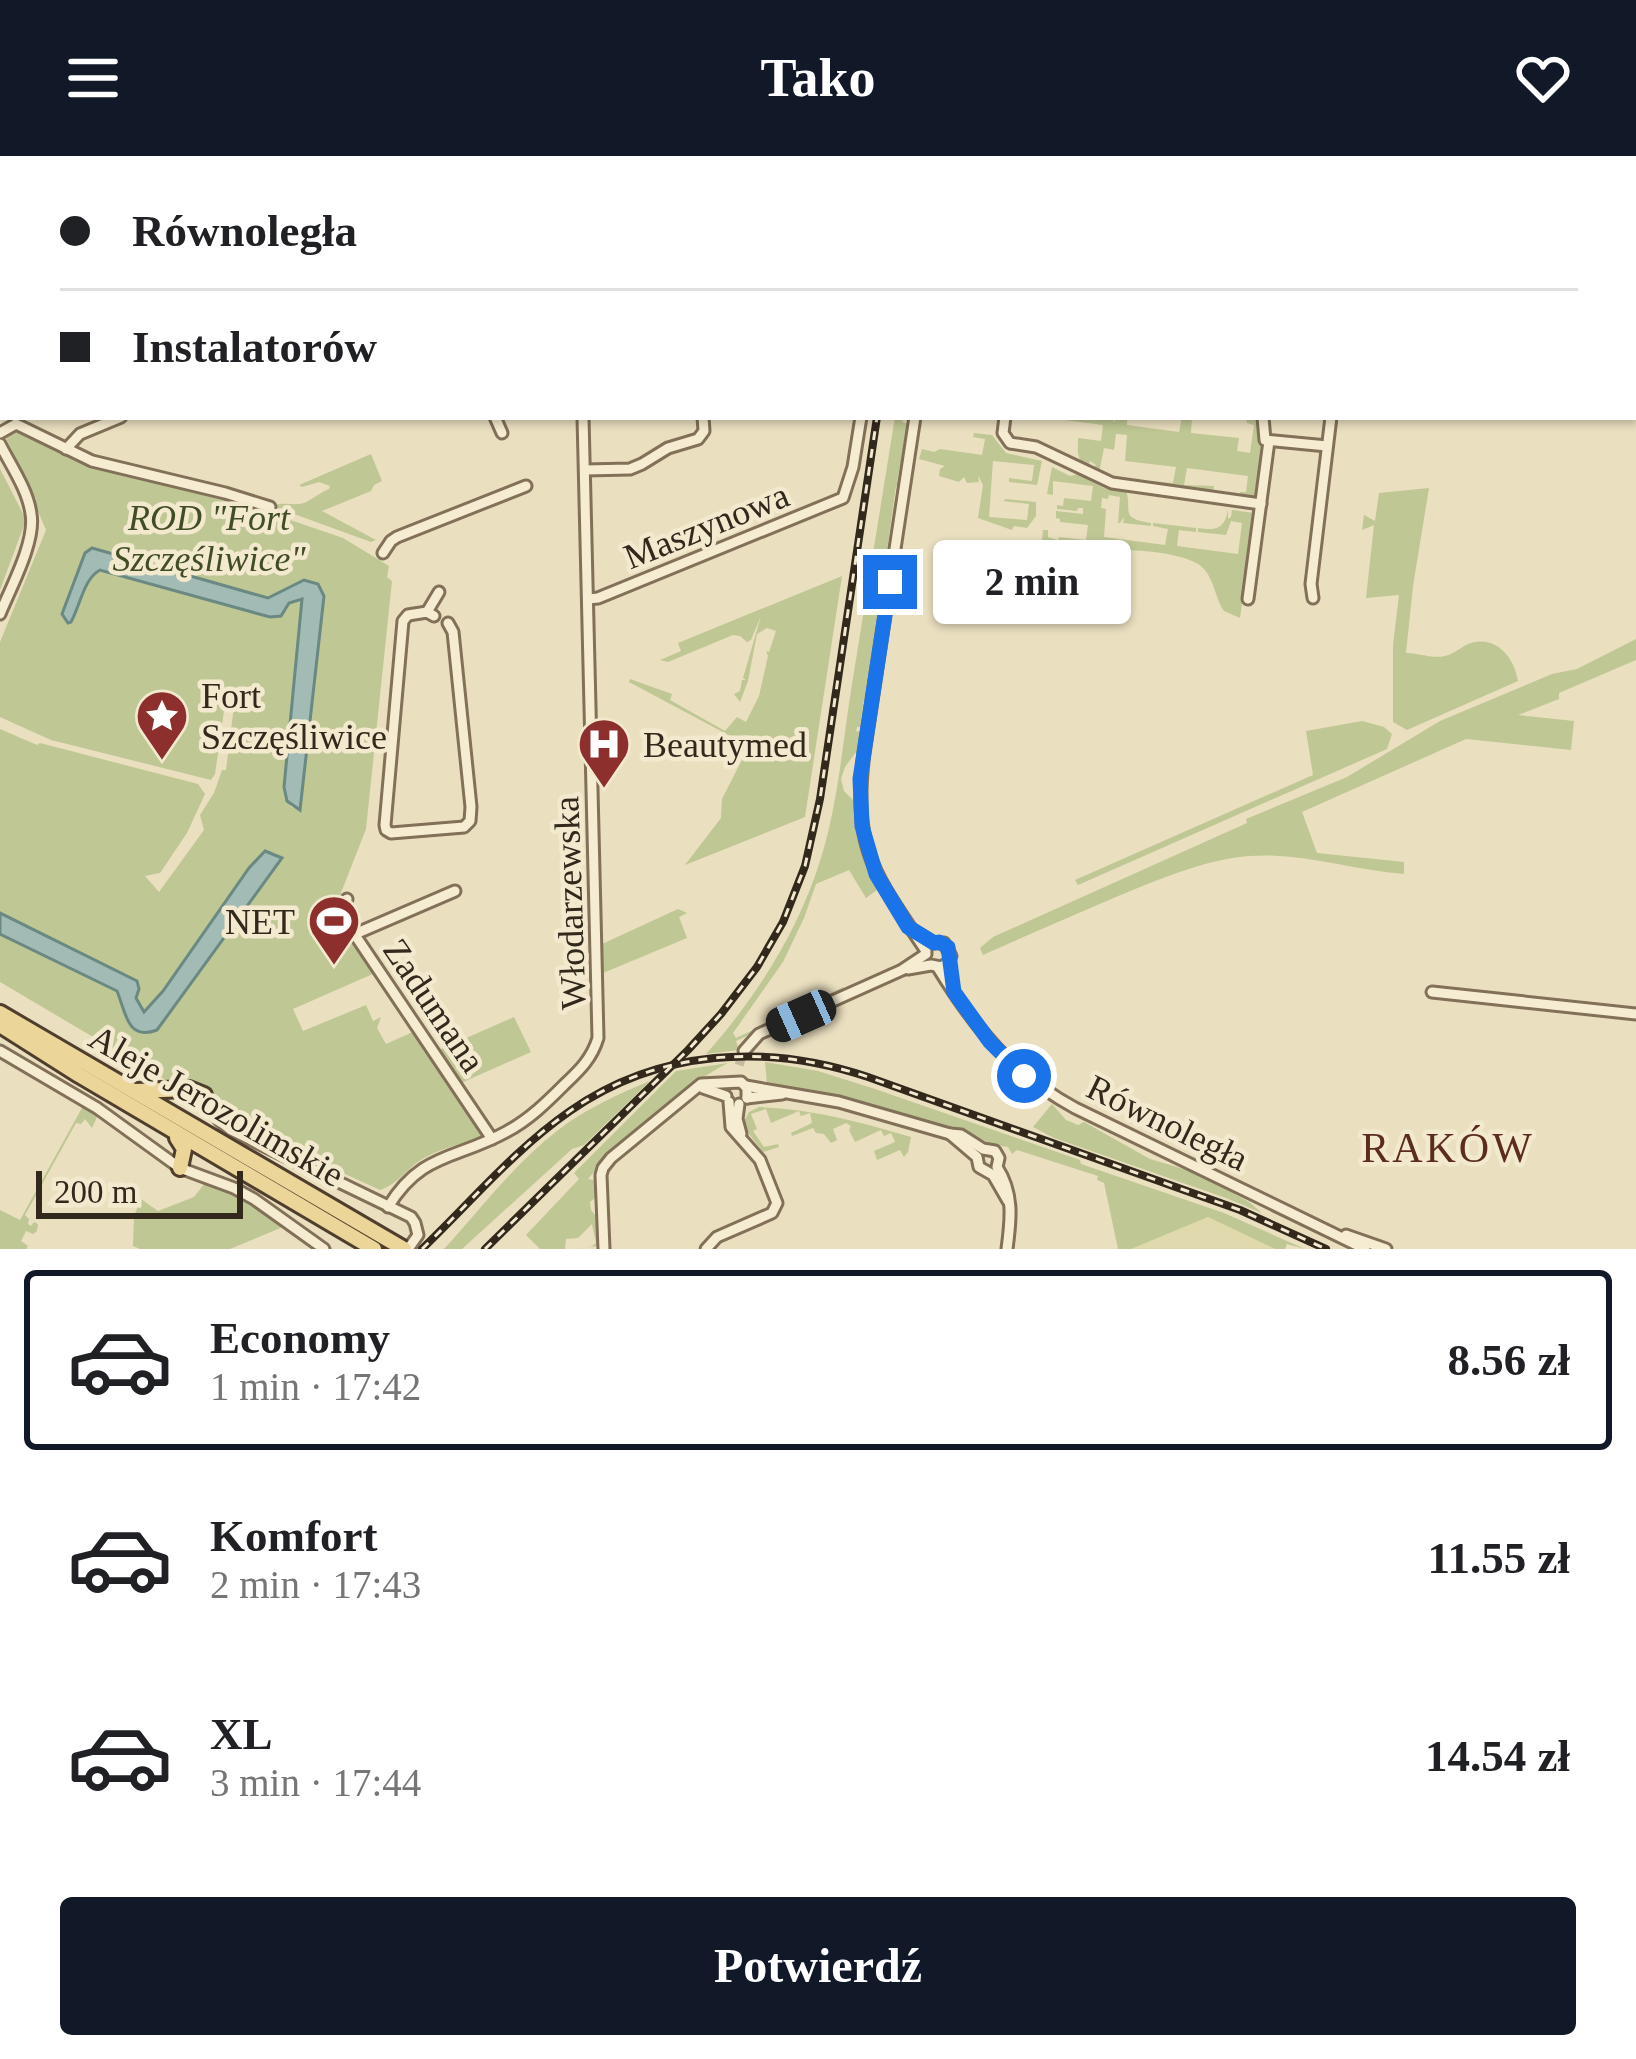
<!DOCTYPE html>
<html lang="pl">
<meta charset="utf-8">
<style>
:root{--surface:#fff;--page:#f2f2f2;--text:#202124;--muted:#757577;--line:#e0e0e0;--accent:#111827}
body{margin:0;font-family:"Times New Roman",serif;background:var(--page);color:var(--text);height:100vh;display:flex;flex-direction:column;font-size:45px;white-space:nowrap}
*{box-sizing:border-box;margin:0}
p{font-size:39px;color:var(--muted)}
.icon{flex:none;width:66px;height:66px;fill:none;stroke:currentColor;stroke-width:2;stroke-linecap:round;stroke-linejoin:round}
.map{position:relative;height:1093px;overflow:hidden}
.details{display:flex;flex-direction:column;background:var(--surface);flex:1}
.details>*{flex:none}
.banner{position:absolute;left:0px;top:0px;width:1638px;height:264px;box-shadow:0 3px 9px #0004;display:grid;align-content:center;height:264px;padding:0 60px;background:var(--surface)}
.scale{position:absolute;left:36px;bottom:30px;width:207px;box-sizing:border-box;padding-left:12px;border:6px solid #32281c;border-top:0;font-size:33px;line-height:42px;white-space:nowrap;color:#32281c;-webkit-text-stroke:9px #f2e9ce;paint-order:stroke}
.end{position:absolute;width:54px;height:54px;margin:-27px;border:15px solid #1a73e8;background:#fff;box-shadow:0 0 0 6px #fff}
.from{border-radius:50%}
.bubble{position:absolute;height:84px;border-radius:12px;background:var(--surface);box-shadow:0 3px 9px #0004;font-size:39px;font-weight:700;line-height:84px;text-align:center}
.car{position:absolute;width:36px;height:72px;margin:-36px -18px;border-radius:15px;box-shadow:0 0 9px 3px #0007;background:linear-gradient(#222 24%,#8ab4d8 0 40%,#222 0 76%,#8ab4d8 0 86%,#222 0)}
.banner b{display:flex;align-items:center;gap:42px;height:114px;font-size:45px}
.banner b+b{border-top:3px solid var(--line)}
.banner i{width:30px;height:30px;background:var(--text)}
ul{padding:21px 0 0;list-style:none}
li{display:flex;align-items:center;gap:36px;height:180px;margin:0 24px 18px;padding:0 36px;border:6px solid transparent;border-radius:12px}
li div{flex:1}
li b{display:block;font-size:45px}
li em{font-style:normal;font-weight:700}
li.active{border-color:var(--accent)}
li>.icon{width:108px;height:108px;stroke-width:1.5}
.action{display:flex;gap:24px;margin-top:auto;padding:24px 60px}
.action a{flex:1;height:138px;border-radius:12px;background:var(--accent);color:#fff;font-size:48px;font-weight:700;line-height:138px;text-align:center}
header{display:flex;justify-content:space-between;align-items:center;height:156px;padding:0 60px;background:var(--accent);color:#fff;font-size:54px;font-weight:700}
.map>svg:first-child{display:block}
.farmland{fill:#dfd9ad}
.green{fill:#bfc794;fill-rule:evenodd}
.water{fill:#a2bcb5;stroke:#6a8983;stroke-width:3}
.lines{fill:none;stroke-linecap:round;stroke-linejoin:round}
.minor-tunnel{stroke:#c5ba9e;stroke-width:9;stroke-dasharray:9 4.5;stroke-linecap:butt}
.minor-casing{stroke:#827059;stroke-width:15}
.primary-casing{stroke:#4f3e2d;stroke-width:20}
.minor{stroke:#f6ecd1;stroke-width:9}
.primary{stroke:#ecd598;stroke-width:14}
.rail-casing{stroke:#32281c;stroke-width:8}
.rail{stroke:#f2e9ce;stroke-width:3;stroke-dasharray:9;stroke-linecap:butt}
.route{stroke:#1a73e8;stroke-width:15}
.labels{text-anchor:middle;stroke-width:9;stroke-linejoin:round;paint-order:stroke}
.park-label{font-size:36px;font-style:italic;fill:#414d24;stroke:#f2e9ce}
.street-label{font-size:36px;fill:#32281c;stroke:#f2e9ce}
.poi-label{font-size:36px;fill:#32281c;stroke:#f2e9ce;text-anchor:start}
.quarter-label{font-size:42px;letter-spacing:3px;fill:#5c2d1e;stroke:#f2e9ce}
</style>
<header><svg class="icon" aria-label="menu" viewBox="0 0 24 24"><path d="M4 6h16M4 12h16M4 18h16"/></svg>Tako<svg class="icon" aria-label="heart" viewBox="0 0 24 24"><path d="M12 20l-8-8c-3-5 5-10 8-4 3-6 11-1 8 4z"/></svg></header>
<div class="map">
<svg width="1636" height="1093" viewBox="0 0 1636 1093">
<rect width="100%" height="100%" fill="#eadfbf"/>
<path class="farmland" d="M1208,1061L1275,1093H1131Z"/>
<g class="green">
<path d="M0,0H520V3H3V248L0,245Z"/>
<path d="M895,261H902V266L908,268L897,326L902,327V330H896L886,401L889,404L874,433L873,444L881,453L867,542L864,543L860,571H857L856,575L863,577L862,588L845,611L841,623L844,635L854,645L863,701L877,734L866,742L849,714L816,728L804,762L783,806L733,877L736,882L843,831L845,833L881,816L882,819L736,885L739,894L706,898C756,842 799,774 821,702C837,651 842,594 850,541C865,447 880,354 895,261Z"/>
<path d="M1042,261H1104L1112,262L1114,266L1117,261H1127V269L1179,276L1182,261H1192L1191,277L1239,282L1237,295L1250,297L1254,269L1247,267L1246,262L1257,264L1260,268L1258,287L1263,292L1256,340L1240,339V336H1246L1248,320L1187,312L1184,329L1214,330L1213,336L1150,328L1151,325L1173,327L1176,311L1125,305L1127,279L1116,278L1114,294L1104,292L1099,317L1092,313L1096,309L1090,305L1088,311C1076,305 1078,294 1078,282L1101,285L1103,269Z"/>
<path d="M17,272L85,308L264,355L343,382L389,410L387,421L392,425L366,673L337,747C338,760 347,769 347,780L356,787L375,817L293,853L303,875L366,849L373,865L381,861L377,872L386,888L415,875L483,977L481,981C463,987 443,992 426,1001C408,1010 399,1028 380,1034L251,975L244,955L238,957L231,966L204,929L193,924L171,927L0,826V778L118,835L137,875L249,712L163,835L144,856L136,841V824L0,757V573L37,589L40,587L198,628L205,638L187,677L160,717L145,720L159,736L204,674L200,659L214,637L222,614H226L235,542L226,541L215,618L211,624L51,584L0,561V486L46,374L34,346L36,342L31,340L6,282ZM90,392L269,442L291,429L322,433L324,440L300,653L291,651L284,638L302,442L289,446L283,457L270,461L100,414L90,421L71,466L66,465L63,457Z"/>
<path d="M974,277L992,279L1006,297L1042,305L1037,329L1009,326V322L1032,325L1034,309L993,305L989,361L1027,364L1029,348L1003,345L1006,343L1036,346V360L1027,372L1014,370L1012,374L978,362L983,329L978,319L979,326L967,327L964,321L959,326L939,320L940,313L945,310L919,303L922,293L934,296L940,293L982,299L985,283L973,281Z"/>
<path d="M371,298L382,325L374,329L371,335L322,355L376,384L371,386L272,350C284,345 298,351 306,346C314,342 321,336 329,333L330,330L319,326L302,331L299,329Z"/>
<path d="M1052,311L1070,320L1078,318L1104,332L1126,335C1133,354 1118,362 1151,367V370L1123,367L1124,361L1120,367H1118L1120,341L1109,339L1108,343L1102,342L1101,352L1106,353L1104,381L1165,389L1168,373L1153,370V367L1196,372V376L1179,374L1177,390L1238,398L1242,367L1231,365L1226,379L1198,376V372C1216,375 1225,373 1228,353V363L1231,361L1232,354L1254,357L1240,462L1224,455C1215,442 1214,422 1202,411C1184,395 1118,391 1096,397L1095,392L1070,395L1042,385L1043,374H1048V381L1058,384L1059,381L1086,384L1088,369L1060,366V363L1056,362V355L1083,358V352H1078L1077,355L1057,353V349L1063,350L1064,342L1091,345L1093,330L1053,325V339L1047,338Z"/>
<path d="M0,313C9,330 17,346 26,364L0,434Z"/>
<path d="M1429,332L1413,430L1406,497C1419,497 1432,503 1445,500C1455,498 1461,490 1471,487C1497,479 1515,503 1518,525L1407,574L1393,566V489L1399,439L1366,442L1374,369L1362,374L1364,359L1375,365L1379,337Z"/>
<path d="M842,420L805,661L685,709L721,662L722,643L749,590L629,526L630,523L672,538L670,544L725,575L737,561L746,566L759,540L768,500L766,495L769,496L776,475L767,472L757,478L748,525L740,546L734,538L740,535L742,524H746L743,522L761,460L751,484L747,486L740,480L733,479L668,506L660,504L681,495L678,487Z"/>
<path d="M1636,483V504L1559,537V543L1518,559L1574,565L1571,594L1466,583L1302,656L1317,697L1404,706V718C1352,714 1301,696 1249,700C1201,704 1153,726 1109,744C1067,762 1025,780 983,799L980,792L993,781L1247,667L1246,663L1347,621L1440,565L1552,518L1577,513Z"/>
<path d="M1362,565L1384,571L1392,578L1387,593L1078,729L1075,724L1313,619L1306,575Z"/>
<path d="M678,753L687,757L679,761L687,782L603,817L602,788Z"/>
<path d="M514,861L531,896L461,927L439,894Z"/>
<path d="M765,906L818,915L875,933L1080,1004L1081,1008L1224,1057L1305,1093L1287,1088L1285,1093H1275L1208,1061L1131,1093H1118L1104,1027L1097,1024L1098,1020L1017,994L1012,998L1008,991C984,988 975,978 954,972C892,955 831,938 767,929Z"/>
<path d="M728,907C684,929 619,985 588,1023L595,1024L599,1039L590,1046L591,1054L600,1065L598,1090L579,1093L591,1091L596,1087L592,1068L578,1082L566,1083L565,1093H540L526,1079L579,1023L574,1017L676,915Z"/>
<path d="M650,925L584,989L572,993L462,1093H444C480,1054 514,1008 557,975C585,953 618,938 650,925Z"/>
<path d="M1052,948L1066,964L1078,969L1084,966L1150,1003L1197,1017L1249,1046L1262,1057L1226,1042L1054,982L1033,971Z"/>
<path d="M83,950L97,961L92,972L85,963L81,968L76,967L25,1059L29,1063L28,1068L31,1070L34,1066L38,1068L37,1075L33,1078L26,1075L21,1085L28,1090L26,1093H0V1054L20,1064Z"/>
<path d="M759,951C812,953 861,966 911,981L908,996L904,1001L900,994L877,1004L874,995L895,986L891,977L884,980L881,974L855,986L849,974L851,970L846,967L833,973L837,984L831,987L824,978L816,977L813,972L792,980L791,977L812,967L810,957L801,960L799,955L771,967L766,953L751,958L757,973L753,975L764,991L778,988L779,991L763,996L742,969L749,956Z"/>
<path d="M205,1027L238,1038L283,1071L230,1093H140L133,1090L134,1060L141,1043L158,1055L194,1041Z"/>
</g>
<g class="water">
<path d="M92,392L268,442L304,424L318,428L324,440L300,654L287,645L284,631L302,443L289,447L281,460L270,461L100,414C84,422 80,450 71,466L68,467L62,458L85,397Z"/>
<path d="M265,695L282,702L157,874C127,885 126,857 117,835L0,778V757L137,825L139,833L136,842L144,856L163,835L249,712Z"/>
</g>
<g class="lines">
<path class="minor-tunnel" d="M739,909L744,895"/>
<g class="minor-casing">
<g id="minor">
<path d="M578,0V3"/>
<path d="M692,0L693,3"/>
<path d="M723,0L725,3"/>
<path d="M792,0L793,3"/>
<path d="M807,0L809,3"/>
<path d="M830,0L831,3L838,0"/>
<path d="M1151,0L1152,3"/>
<path d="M650,3V0"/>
<path d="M753,3L760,0"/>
<path d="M953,3L954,0"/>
<path d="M1176,3L1183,0"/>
<path d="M1485,3V0"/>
<path d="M1635,226H1636"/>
<path d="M0,233L3,231"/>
<path d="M495,261L502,277"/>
<path d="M915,261L864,597C852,695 875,718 926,795"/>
<path d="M1005,261L1003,277L1010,287L1036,291L1112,327L1261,348"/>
<path d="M1263,261L1265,284L1327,290"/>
<path d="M0,277L16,268L92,305L225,337L270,351"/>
<path d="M0,288C11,310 28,334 31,358C36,386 10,433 0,458"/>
<path d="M66,293L80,278L121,261"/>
<path d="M585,314L630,313L642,308L668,292L698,283L704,275L703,261"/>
<path d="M383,397L391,385L397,381L526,330"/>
<path d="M1313,442L1311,428L1331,261"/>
<path d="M588,443L598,442L843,342L853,311L861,261"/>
<path d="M1248,443L1269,285"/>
<path d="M427,456L439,436"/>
<path d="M434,460L427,456L408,459L403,465L385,669L386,674L391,677L464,671L470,665L471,651L453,476L448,467"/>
<path d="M347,743L343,755L349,770L492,983"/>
<path d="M355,778L455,735"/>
<path d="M938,812C975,872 1012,918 1075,952L1365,1093"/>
<path d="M908,813L931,809L941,811L948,807L951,800L944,787H934L911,773"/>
<path d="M1432,836L1636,858"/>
<path d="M0,895L97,952L180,1012L234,1032L254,1043L324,1093"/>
<path d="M744,895L759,878L902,814L926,798"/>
<path d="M746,930L839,946L950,978L961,979L983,993L995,995L999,1002L997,1011C1014,1037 1011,1063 1007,1093"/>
<path d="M703,932L726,940"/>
<path d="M204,939L219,964L231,974L411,1061L415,1067L418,1079L408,1093"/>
<path d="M747,942L782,938"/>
<path d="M739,948L737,963L741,978"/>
<path d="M950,978L977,1001L979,1011L993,1019L1008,1045"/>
<path d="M388,1051C422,996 455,1004 506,976C529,964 547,946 565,928C580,914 592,902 598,882L583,261"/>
<path d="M1346,1079L1386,1093"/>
<path d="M604,1093L601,1019L603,1012L611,1002L701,928L741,926L747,932V942"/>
<path d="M706,1093L717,1081L772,1057L777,1047L760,1004L731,971L729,946"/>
</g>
</g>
<g class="primary-casing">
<g id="primary">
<path d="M0,857L404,1093"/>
<path d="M0,869L79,919L374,1093"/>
<path d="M136,935L189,933L204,939"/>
<path d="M177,982L184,993L180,1012"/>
</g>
</g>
<use href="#minor" class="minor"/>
<use href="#primary" class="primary"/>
<g class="rail-casing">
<g id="rail">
<path d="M916,3V0"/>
<path d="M422,1093C470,1047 515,993 570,955C659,893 767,887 868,921L1240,1054L1326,1093"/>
<path d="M485,1093L688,894L721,858L757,811L783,766L805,710L820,643L877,261"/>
</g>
</g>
<use href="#rail" class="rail"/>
</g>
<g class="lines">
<path class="route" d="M890,426L860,623L862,670L876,718L908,771L934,787L939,786L948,791L954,836L990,886L1024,920"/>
</g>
<defs>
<g id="sight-pin" transform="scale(2.7)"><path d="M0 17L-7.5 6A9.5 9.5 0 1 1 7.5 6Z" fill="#8d2f2d" stroke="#f2e9ce"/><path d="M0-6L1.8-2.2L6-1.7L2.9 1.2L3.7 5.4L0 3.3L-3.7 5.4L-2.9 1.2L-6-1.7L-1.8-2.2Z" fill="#fff"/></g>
<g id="hospital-pin" transform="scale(2.7)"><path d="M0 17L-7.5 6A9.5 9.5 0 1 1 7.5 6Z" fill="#8d2f2d" stroke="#f2e9ce"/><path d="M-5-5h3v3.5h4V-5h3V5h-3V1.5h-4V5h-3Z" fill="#fff"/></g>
<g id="stadium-pin" transform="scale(2.7)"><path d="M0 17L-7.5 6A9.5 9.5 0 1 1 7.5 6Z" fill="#8d2f2d" stroke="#f2e9ce"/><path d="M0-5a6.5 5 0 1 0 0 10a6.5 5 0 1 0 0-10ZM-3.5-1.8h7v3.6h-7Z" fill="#fff"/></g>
</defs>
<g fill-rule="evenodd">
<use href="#sight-pin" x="162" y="560"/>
<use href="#hospital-pin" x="604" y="588"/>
<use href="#stadium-pin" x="334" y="765"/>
</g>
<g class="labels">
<g class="park-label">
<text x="209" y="374">ROD "Fort<tspan x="209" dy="41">Szczęśliwice"</tspan></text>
</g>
<g class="street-label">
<text transform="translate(706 369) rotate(-22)" y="13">Maszynowa</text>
<text transform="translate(569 747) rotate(-92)" y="13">Włodarzewska</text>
<text transform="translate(435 849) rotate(56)" y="13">Zadumana</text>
<text transform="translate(217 949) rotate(30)" y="13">Aleje Jerozolimskie</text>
<text transform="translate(1168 966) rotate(26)" y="13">Równoległa</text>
</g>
<g class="poi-label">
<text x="201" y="552">Fort<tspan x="201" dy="41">Szczęśliwice</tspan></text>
<text x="643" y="601">Beautymed</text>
<text x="295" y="778" text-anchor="end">NET</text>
</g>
<g class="quarter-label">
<text x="1448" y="1006">RAKÓW</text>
</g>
</g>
</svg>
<div class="scale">200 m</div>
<i class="end from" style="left:1024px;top:920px"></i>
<i class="end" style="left:890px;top:426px"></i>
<div class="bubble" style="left:933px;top:384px;width:198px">2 min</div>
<i class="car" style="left:801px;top:860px;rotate:246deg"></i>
<div class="banner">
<b><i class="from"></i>Równoległa</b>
<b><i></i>Instalatorów</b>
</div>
</div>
<section class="details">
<ul>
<li class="active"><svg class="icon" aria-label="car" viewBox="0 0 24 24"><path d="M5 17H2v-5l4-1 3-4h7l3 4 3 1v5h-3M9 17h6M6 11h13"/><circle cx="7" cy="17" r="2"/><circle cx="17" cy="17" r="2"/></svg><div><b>Economy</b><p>1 min · 17:42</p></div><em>8.56 zł</em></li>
<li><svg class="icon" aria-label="car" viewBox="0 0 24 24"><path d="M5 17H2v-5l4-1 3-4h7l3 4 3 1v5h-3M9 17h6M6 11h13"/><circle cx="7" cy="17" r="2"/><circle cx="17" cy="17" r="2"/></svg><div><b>Komfort</b><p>2 min · 17:43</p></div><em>11.55 zł</em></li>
<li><svg class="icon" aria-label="car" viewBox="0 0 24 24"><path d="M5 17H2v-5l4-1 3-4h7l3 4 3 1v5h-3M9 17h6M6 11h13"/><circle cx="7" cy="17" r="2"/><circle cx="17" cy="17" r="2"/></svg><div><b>XL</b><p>3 min · 17:44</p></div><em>14.54 zł</em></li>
</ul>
<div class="action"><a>Potwierdź</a></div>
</section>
